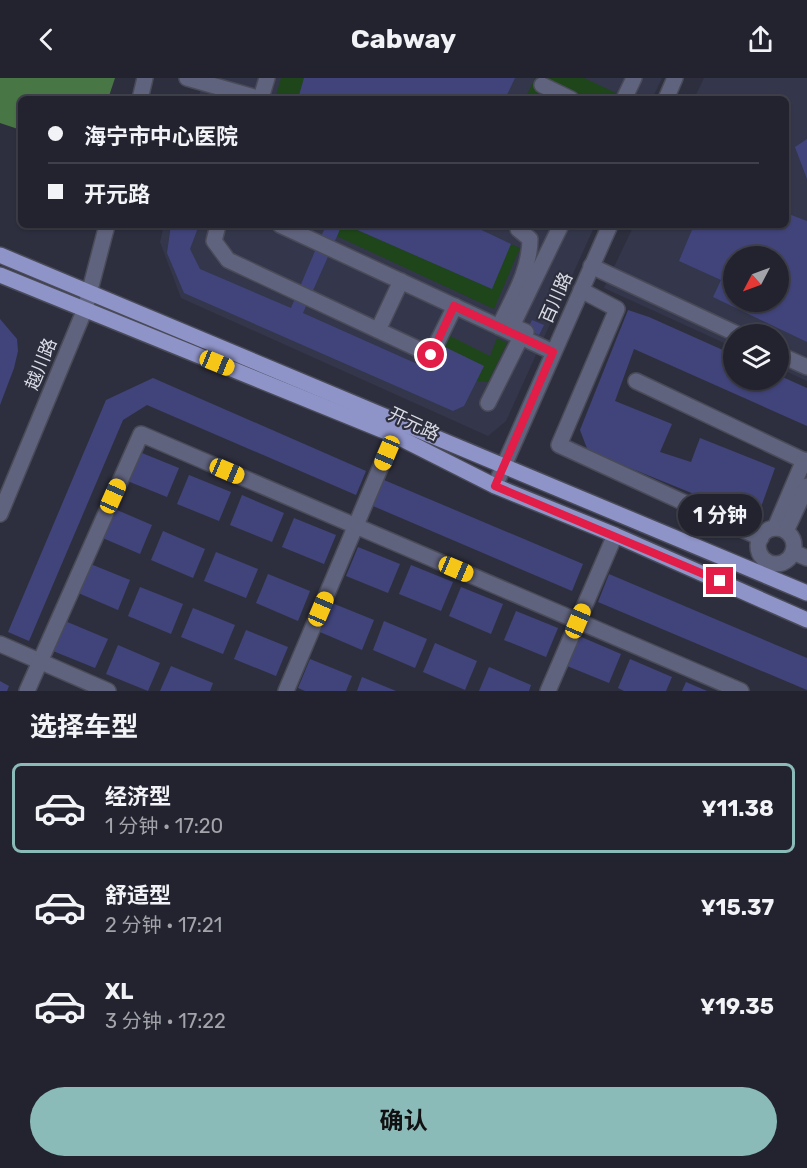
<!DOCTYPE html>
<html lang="zh">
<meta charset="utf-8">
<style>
:root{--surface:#22232e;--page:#2e2f3a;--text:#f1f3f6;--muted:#a2a4aa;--line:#3f404a;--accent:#8bbbb9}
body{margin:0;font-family:Rubik,"Noto Sans SC",sans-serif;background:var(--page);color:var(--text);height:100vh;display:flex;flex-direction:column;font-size:22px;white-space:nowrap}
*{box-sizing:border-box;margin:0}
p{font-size:20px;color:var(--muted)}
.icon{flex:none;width:33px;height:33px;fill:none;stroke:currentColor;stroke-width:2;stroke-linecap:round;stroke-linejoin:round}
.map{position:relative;height:613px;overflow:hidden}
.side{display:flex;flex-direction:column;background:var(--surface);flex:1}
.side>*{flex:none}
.guide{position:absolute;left:18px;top:18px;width:771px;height:132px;border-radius:9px;box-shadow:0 2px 4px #0004,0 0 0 2px var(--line);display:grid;align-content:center;height:132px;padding:0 30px;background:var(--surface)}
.needle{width:39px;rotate:229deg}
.buttons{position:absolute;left:723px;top:168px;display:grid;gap:12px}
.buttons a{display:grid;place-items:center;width:66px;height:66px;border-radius:50%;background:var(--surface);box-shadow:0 2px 4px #0004,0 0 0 2px var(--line);font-size:30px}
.end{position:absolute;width:27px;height:27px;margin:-14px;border:8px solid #e11d48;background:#fff;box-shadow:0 0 0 3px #fff}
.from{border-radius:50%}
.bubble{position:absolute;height:42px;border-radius:21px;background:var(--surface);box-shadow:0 2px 4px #0004,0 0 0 2px var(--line);font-size:20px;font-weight:700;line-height:42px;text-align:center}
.car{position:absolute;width:18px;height:36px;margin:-18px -9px;border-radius:8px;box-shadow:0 0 4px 2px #0007;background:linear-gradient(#f5c518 24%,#345 0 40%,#f5c518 0 76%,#345 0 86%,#f5c518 0)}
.guide b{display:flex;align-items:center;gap:21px;height:57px;font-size:22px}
.guide b+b{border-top:2px solid var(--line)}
.guide i{width:15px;height:15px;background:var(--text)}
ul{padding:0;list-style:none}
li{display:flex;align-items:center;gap:18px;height:90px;margin:0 12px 9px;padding:0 18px;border:3px solid transparent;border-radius:9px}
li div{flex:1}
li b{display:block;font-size:22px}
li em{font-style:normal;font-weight:700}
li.on{border-color:var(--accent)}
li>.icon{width:54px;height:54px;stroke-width:1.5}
h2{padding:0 30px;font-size:27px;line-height:72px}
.cta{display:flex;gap:12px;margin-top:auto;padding:12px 30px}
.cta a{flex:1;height:69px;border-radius:36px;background:var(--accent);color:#111;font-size:24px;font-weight:700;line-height:69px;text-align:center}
header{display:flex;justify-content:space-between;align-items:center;height:78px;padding:0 30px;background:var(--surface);font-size:27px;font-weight:700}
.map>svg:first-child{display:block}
.built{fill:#34364b;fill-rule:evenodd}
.green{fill:#1e461a}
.forest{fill:#497645}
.building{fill:#41447a;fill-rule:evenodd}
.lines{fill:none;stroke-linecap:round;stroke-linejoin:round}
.minor-casing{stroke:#4a4b59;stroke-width:18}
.major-casing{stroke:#4a4b59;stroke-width:18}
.minor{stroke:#60637d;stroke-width:15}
.major{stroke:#8f94c8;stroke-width:15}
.route{stroke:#e11d48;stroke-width:8}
.labels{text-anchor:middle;stroke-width:4.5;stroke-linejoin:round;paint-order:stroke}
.street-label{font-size:18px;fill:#dadce5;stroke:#2e2f3e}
</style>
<header><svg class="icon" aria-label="back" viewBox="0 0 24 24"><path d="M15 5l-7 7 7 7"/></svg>Cabway<svg class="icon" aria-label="share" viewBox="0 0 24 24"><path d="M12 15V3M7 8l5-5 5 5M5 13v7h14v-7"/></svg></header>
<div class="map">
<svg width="807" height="613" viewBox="0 0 807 613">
<rect width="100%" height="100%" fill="#2e2f3e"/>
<g class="built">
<path d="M204,0H662L652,21H198Z"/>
<path d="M704,0H807V303L779,290L778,256H734L733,269L604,210L634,147H786V21H694ZM734,178H778V224H734Z"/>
<path d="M164,147H595L506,343L488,358L181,220L160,164Z"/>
</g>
<g class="green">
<path d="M281,0H304L298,21H275Z"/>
<path d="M535,0H584L618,16L616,21H525Z"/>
<path d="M313,147H346L492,211L511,166L520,170L494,231Z"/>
<path d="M450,258L490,278L497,260L507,265L488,304L477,303L484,288L445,269Z"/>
</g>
<path class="forest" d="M0,0H115L108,21H21V52L0,45Z"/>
<g class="building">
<path d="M304,0H515L505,21H298Z"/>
<path d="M807,61V101L795,69Z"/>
<path d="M786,135L807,143V264L713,219L721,202L679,183L694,147H786ZM734,178H778V224H734Z"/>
<path d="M171,147H199L190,171L200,191L291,230L326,147H342L303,235L433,293L445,269L484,288L464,328L453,333L184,215L167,175Z"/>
<path d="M346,147H471L511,166L492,211Z"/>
<path d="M628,232L649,239L734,277V302H778V297L807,310V348L634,271L615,323L672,346L660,374L691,384L700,360L775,390L761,429L753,434L741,435L588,373L580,352Z"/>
<path d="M0,241L17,261L18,273L14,290L0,327Z"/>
<path d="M532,242L544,247L539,257L527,252Z"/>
<path d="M153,300L366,393L356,417L147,327L123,342L29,563L8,554L106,322Z"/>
<path d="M137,373L179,390L167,419L125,402Z"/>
<path d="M189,397L231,414L219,443L177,426Z"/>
<path d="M384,402L583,486L572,513L373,428Z"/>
<path d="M242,417L284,435L272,464L230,447Z"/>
<path d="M110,429L152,447L140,476L98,458Z"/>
<path d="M294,440L336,457L324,486L282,469Z"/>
<path d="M163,453L205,471L193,500L151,482Z"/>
<path d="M358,469L400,486L388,515L346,498Z"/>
<path d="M216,474L258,491L246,520L204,503Z"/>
<path d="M88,485L130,502L118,532L76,514Z"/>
<path d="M411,487L453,504L441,533L399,516Z"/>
<path d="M268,496L310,513L298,543L256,525Z"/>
<path d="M609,496L807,580V612L598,524Z"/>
<path d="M140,509L183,526L171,556L128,538Z"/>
<path d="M461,509L503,526L491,556L449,538Z"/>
<path d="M332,525L374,542L362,572L320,554Z"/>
<path d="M193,530L235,547L223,576L181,559Z"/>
<path d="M516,533L558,550L546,579L504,562Z"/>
<path d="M65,543L108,561L95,590L53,573Z"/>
<path d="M384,543L427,561L415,590L373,572Z"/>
<path d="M246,552L288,569L276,598L234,581Z"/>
<path d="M579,558L621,576L609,605L567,588Z"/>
<path d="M435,565L477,583L465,612L423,594Z"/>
<path d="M118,567L160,585L148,613L106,596Z"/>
<path d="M310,581L352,598L346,613H305L298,610Z"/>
<path d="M630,581L672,599L666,613H624L618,610Z"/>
<path d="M171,588L213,605L210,613H160Z"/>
<path d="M489,589L531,607L529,613H479Z"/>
<path d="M362,599L396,613H357Z"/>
<path d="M0,603L9,608L7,613H0Z"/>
<path d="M686,604L707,613H682Z"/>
</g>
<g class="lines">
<g class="minor-casing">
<g id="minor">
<path d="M187,0L261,21"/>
<path d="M542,7L571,21"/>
<path d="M261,20L267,0"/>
<path d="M140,21L145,0"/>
<path d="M624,21L634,0"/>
<path d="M666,21L675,0"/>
<path d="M218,147L214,163L228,182L431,277L455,228"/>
<path d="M280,147L553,274"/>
<path d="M591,188L737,256"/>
<path d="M581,212L617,231L559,367L761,460"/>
<path d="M499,249C512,221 530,193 530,161L518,151"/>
<path d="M378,252L401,203"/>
<path d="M526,254L512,248L561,147"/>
<path d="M778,276L807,289"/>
<path d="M636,303L807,384"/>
<path d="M488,325L521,259"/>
<path d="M495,408L610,147"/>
<path d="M0,436L85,231L107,147"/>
<path d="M775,450L804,382"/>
<circle cx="776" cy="468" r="18"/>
<path d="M786,453L807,408"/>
<path d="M793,474L807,480"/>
<path d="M0,566L108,613"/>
<path d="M27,613L141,356L741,613"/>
<path d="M286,613L394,357"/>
<path d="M548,613L615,457"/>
</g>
</g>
<g class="major-casing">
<g id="major">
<path d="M0,177L807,515"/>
<path d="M0,197L394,357L495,408L615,457L807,542"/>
</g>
</g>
<use href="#minor" class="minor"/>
<use href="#major" class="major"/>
</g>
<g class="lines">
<path class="route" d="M431,277L454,228L553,274L495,408L720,503"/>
</g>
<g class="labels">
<g class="street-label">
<text transform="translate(556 220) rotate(-66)" y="6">百川路</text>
<text transform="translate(41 286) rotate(-68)" y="6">越川路</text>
<text transform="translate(414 346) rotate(25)" y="6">开元路</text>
</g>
</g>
</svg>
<div class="buttons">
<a><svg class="needle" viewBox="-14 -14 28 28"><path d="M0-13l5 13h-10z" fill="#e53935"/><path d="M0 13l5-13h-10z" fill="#a2a4aa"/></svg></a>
<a><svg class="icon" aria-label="layers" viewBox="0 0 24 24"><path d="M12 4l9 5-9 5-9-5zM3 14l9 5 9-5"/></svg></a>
</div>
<i class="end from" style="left:431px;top:277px"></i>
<i class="end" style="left:720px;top:503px"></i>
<div class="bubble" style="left:678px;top:416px;width:84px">1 分钟</div>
<i class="car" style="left:217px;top:285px;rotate:112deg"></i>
<i class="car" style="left:387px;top:375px;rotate:203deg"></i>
<i class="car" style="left:227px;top:393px;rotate:113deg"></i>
<i class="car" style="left:113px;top:418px;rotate:24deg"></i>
<i class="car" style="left:456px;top:491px;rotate:113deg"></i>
<i class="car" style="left:321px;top:531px;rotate:23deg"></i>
<i class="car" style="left:578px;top:543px;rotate:23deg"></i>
<div class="guide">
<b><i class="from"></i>海宁市中心医院</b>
<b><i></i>开元路</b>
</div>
</div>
<section class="side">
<h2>选择车型</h2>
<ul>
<li class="on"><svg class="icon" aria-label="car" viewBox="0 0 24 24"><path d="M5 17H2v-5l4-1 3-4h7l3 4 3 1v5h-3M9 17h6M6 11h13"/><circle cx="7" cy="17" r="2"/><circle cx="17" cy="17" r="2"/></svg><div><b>经济型</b><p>1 分钟 · 17:20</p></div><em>¥11.38</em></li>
<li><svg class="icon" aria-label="car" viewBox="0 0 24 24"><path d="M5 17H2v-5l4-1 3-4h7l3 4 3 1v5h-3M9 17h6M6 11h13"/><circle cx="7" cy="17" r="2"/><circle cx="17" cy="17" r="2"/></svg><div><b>舒适型</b><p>2 分钟 · 17:21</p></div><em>¥15.37</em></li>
<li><svg class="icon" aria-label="car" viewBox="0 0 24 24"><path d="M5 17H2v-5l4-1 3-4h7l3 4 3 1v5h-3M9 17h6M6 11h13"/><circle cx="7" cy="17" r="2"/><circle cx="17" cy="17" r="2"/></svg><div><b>XL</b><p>3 分钟 · 17:22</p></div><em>¥19.35</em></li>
</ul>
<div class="cta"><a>确认</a></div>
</section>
